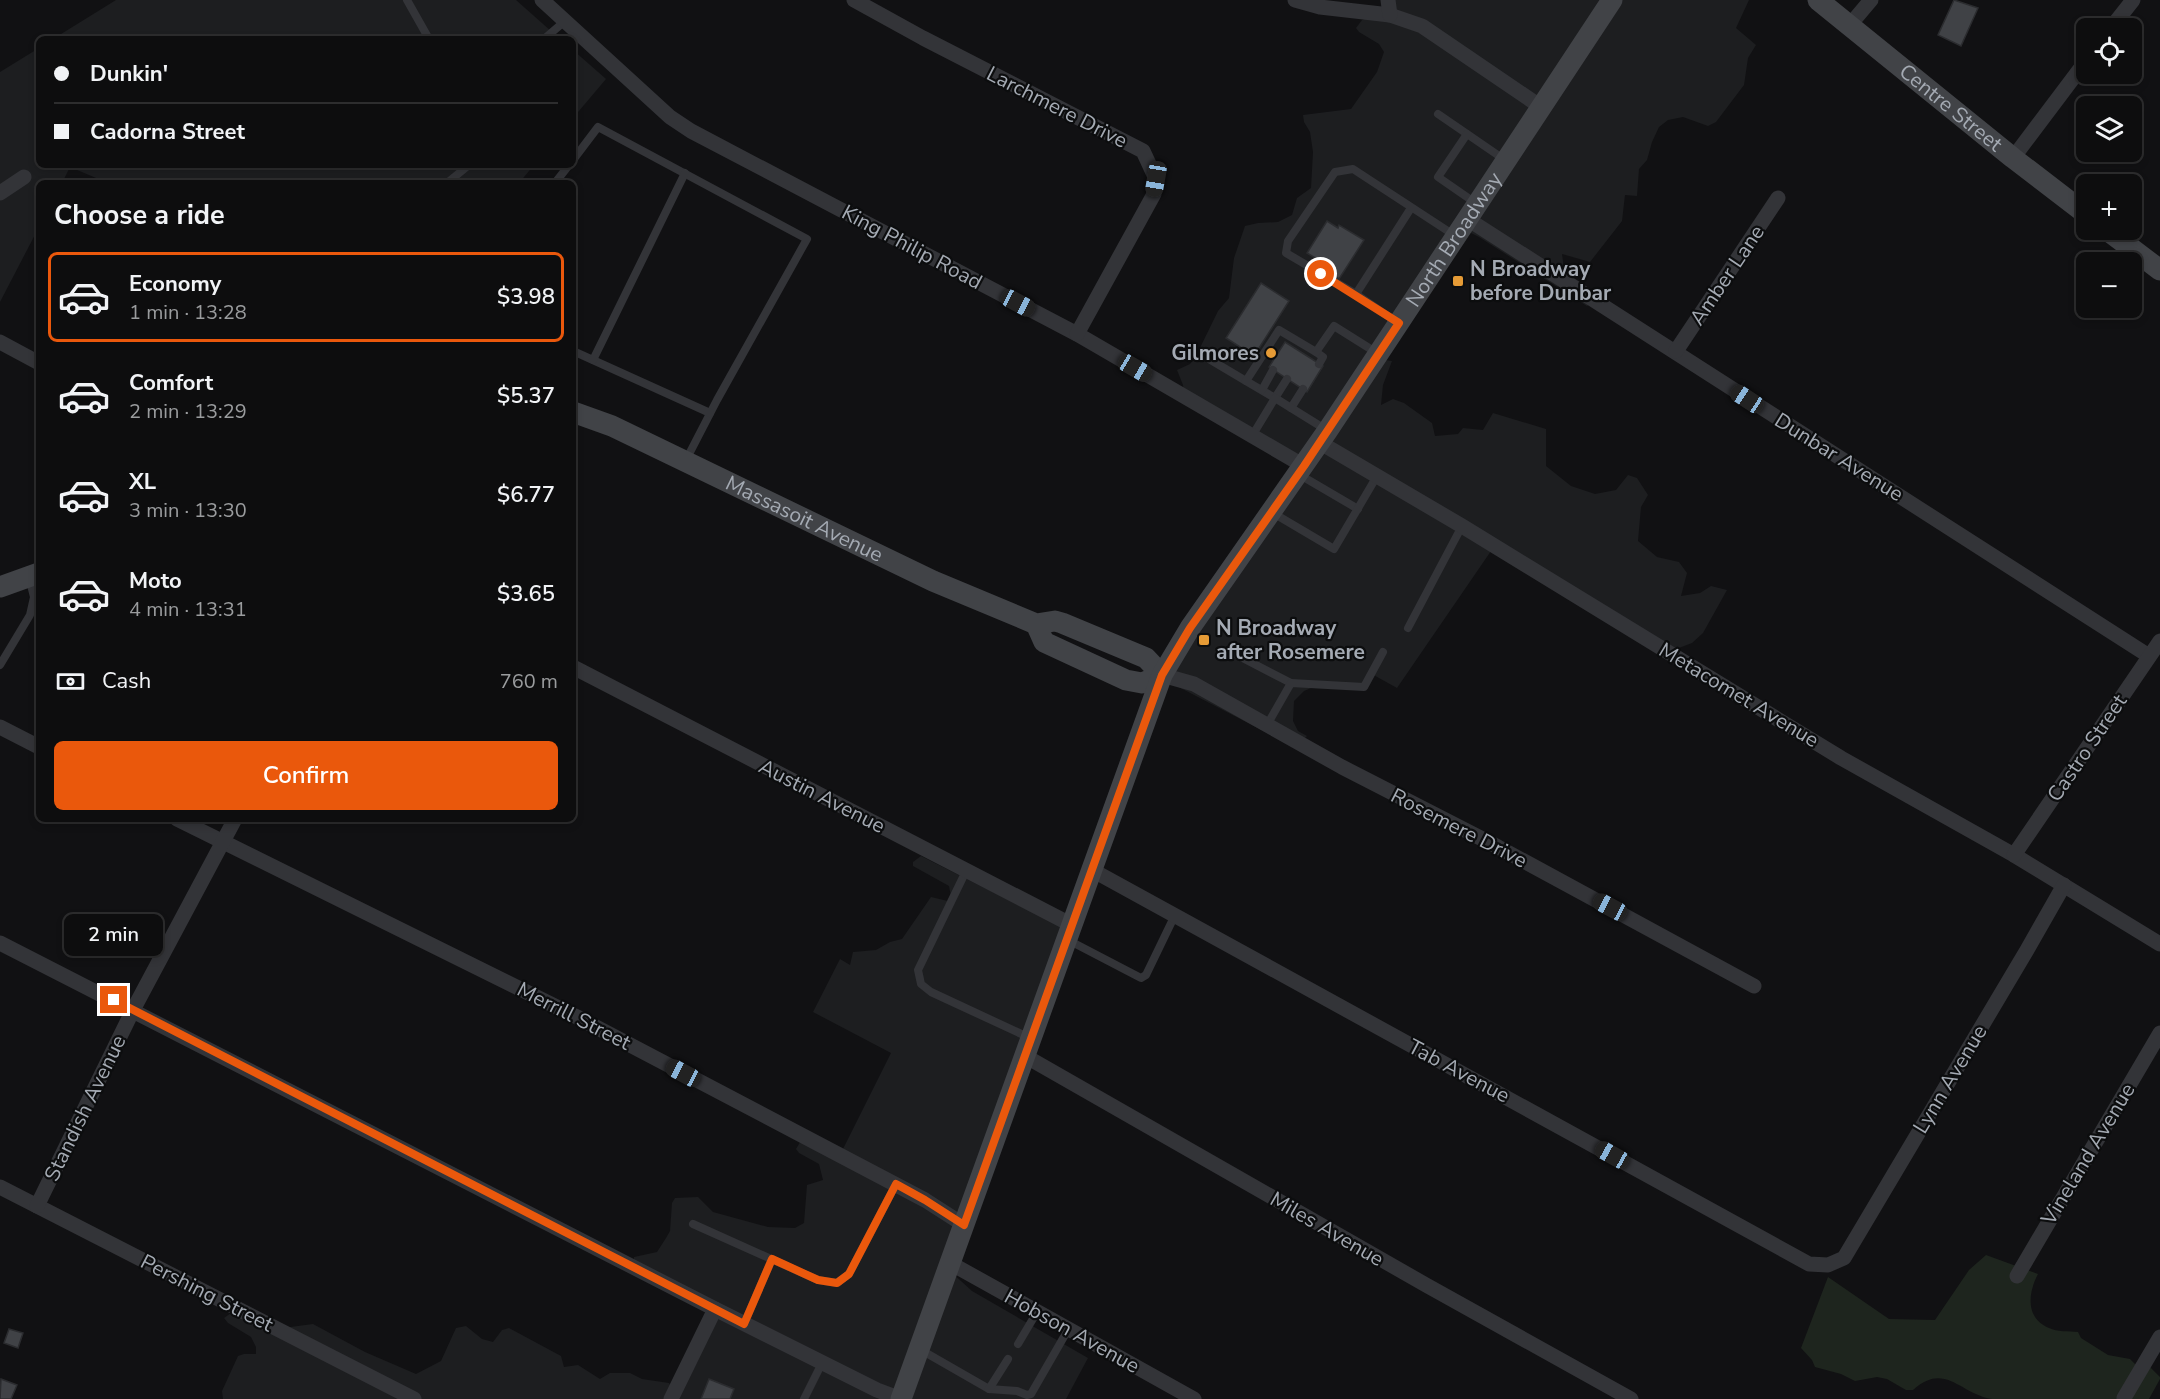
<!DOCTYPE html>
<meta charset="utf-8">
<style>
:root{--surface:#0d0d0e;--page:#161617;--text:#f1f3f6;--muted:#9a9c9e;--line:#2d2d2e;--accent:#ea580c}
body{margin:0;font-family:"Nunito Sans",sans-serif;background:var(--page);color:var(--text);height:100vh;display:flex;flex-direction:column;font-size:22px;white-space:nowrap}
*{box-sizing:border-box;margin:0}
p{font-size:20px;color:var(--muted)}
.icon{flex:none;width:33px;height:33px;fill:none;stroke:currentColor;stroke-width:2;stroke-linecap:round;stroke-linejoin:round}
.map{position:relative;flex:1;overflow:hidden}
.side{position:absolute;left:36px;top:180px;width:540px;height:642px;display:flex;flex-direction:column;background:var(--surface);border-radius:9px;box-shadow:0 3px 9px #0003,0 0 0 2px var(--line)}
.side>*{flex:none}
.guide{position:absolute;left:36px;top:36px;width:540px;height:132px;border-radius:9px;box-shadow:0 3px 9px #0003,0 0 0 2px var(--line);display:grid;align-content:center;height:132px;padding:0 18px;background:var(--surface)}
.buttons{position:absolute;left:2076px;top:18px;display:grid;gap:12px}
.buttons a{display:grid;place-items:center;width:66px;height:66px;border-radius:9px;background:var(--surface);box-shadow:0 3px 9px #0003,0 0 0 2px var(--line);font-size:30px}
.end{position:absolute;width:27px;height:27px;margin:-14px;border:8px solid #ea580c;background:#fff;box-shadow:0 0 0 3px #fff}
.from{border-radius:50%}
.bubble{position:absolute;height:42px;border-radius:9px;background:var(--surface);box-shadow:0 3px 9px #0003,0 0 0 2px var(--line);font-size:20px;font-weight:600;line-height:42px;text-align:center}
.car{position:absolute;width:18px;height:36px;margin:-18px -9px;border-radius:8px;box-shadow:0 0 4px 2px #0007;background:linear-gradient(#222 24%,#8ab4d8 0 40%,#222 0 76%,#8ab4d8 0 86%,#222 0)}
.guide b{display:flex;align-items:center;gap:21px;height:57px;font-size:22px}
.guide b+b{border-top:2px solid var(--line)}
.guide i{width:15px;height:15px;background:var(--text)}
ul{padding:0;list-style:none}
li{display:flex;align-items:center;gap:18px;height:90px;margin:0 12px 9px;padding:0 6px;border:3px solid transparent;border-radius:9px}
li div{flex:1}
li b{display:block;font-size:22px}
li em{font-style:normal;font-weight:600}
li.active{border-color:var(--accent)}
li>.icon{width:54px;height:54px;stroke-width:1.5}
h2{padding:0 18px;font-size:27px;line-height:72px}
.pay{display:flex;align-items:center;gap:15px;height:66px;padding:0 18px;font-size:22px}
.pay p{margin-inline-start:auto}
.action{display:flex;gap:12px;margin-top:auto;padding:12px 18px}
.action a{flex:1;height:69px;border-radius:9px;background:var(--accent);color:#fff;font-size:24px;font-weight:600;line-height:69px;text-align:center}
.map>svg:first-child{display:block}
.built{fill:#1d1e20}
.green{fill:#1e251e}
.building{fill:#404246;stroke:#2b2c2f;stroke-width:1.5}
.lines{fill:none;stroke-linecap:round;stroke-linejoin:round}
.lane{stroke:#333438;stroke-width:8}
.street{stroke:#333438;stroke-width:15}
.secondary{stroke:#414347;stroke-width:21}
.route{stroke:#ea580c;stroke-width:8}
.poi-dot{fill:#e69b36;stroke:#0c0d0e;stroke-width:2}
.labels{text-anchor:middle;stroke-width:4.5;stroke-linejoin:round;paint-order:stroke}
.street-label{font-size:21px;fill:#a4aab3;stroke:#0c0d0e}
.poi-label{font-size:21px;font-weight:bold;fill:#a4aab3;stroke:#0c0d0e;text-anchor:start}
</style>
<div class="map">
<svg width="2160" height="1399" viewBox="0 0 2160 1399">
<rect width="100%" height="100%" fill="#111113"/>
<g class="built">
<path d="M116,0H516L560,39H53Z"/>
<path d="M1383,0H1749L1736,28L1756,45L1748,58L1744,85L1716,122L1708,126L1683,117L1668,120L1659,127L1652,142L1647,160L1639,169L1637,196L1625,195L1622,221L1608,239L1590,262L1562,254L1564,269L1571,276L1601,296L1599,299L1587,306L1479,237L1463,229L1378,359L1392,361L1383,385L1381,405L1393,399L1404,403L1432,423L1435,436L1458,434L1463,428L1483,430L1493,413L1546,429V466L1571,486L1595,494L1616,490L1628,475L1637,478L1648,495L1641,507L1638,541L1657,557L1679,562L1687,573L1681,596L1700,593L1711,586L1727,590L1703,633L1692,643L1671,651L1491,551L1397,688L1370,673L1359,687L1323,683L1304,691L1294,701L1293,721L1298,731L1307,736L1296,748L1173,684L1167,678L1306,469L1185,400L1183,385L1177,370L1190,364L1196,356L1218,311L1229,298L1234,258L1245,226L1258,223L1278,222L1292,215L1297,198L1311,188L1313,152L1310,132L1304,122L1303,115L1351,109L1377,72L1384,52L1379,44L1359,32L1356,28L1362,20L1380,13Z"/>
<path d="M39,48V165H534L519,183H108L70,167L62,183H39V227L0,302V72Z"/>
<path d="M573,50L606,79L573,118Z"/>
<path d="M921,856L1066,929L950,1271L972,1291L1088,1358L1066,1399H223L222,1391L238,1356L244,1354H256V1347L251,1337L228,1323L224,1318L234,1311L283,1328L313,1324L365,1352L416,1374L441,1361L456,1328L466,1326L482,1339L493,1342L502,1330L509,1328L561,1356L564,1367L578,1365L600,1379L610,1373H630L642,1379L669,1383L675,1393L716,1316L633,1272L634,1257L657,1252L666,1238L670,1231L672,1203L675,1198L698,1197L713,1212L768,1227L795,1228L804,1223L807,1185L823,1180L819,1164L799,1153L796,1149L802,1139L839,1157L891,1053L813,1012L840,959L850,965L853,952L876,950L890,942L902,939L931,897L952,902L949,886L913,866V862Z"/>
</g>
<path class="green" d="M1986,1255L2038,1274C2028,1293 2025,1318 2049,1328C2057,1332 2069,1331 2078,1332L2081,1338L2108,1355L2130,1359L2144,1373L2150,1367L2160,1377V1379L2149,1399C2112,1399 2075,1399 2038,1399C2023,1399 2006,1399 1992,1399C1960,1394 1945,1361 1913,1390H1906L1887,1379L1877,1377L1855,1381L1841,1374L1815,1367L1812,1360L1801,1348L1828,1277L1889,1319L1935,1320L1969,1270Z"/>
<g class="building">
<path d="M1954,0L1978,8L1961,46L1938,35Z"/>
<path d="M1327,221L1338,228L1339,225L1364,240L1339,279L1314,263L1317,259L1307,253Z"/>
<path d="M1261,283L1289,301L1254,356L1226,338Z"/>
<path d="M1285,342L1323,366L1307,392L1269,367Z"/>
<path d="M9,1329L23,1333L18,1348L4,1343Z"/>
<path d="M1,1379L17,1385L11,1399H0Z"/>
<path d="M709,1379L734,1389L730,1399H701Z"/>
</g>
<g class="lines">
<g class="lane">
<path d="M407,0L429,39"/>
<path d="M544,39L565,21"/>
<path d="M1438,114L1505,160"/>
<path d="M1467,134L1438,177L1477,204"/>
<path d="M573,160L598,127L807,239L717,400L686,460"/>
<path d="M447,183L469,165"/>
<path d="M555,183L569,165"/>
<path d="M1356,294L1411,208"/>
<path d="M1398,323L1356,294L1286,253L1288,241L1335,172L1353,169L1454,235"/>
<path d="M573,351L710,413"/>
<path d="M1316,352L1323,357L1319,364"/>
<path d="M1209,359L1246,381"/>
<path d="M593,360L685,173"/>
<path d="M1287,379L1275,398L1246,381L1279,330L1316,352L1334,326L1377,353"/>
<path d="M1262,390L1273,370"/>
<path d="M1291,408L1303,389"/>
<path d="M1252,436L1275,398L1325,429"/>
<path d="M1300,475L1358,509"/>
<path d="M1273,513L1334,549L1377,476"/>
<path d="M1408,628L1462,526"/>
<path d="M1233,653L1291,683"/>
<path d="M0,665L30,615L34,597L29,577"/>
<path d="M1267,725L1291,683L1364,687L1383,652"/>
<path d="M966,871L918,970L921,984L931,992L1030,1038"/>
<path d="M1068,940L1141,978L1146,975L1175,915"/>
<path d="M693,1224L818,1280L837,1283L849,1274L896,1184"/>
<path d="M744,1324L772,1259"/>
<path d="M1018,1344L1037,1312"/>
<path d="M921,1350L989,1389L1017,1391L1027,1395L1031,1394L1069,1328"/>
<path d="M989,1389L1008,1359"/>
<path d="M804,1399L822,1363"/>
</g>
<g class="street">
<path d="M542,0L670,117L691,131L1077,334L1304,466"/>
<path d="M854,0L923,38L1143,151L1156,179L1154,194L1077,334"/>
<path d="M1295,0L1320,7L1390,15L1422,26L1541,107"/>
<path d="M1388,0L1390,15"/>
<path d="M1849,26L1871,0"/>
<path d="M2111,28L2133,0"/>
<path d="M2013,158L2086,61"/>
<path d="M0,193L24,177"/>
<path d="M1469,220L2149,656"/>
<path d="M0,342L39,363"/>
<path d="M1676,351L1778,198"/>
<path d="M1319,442L1462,526L1841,758L2014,855L2160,944"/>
<path d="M573,667L1072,925"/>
<path d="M1162,675L1194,684L1342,767L1498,847L1754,986"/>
<path d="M0,727L39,747"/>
<path d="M177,819L577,1017L925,1200L964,1225"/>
<path d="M2014,855L2160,641"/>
<path d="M1092,870L1809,1264L1828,1265L1844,1258L2027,950L2064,885"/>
<path d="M0,943L715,1309L877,1390L901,1399"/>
<path d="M1025,1056L1426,1285L1631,1399"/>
<path d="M0,1187L414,1399"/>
<path d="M37,1206L133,1010L235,819"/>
<path d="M950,1263L1194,1399"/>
<path d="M2017,1276L2160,1033"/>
<path d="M2124,1398L2160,1337"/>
<path d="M671,1399L715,1309"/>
</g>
<g class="secondary">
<path id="s1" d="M1818,0L2013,158L2086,214"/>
<path d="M2107,230L2160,270"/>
<path id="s2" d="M573,412L612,426L933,581L1036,624L1055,621L1062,623L1146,658L1162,675L1142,683L1126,680L1044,642L1036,624"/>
<path d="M0,587L39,573"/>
<path id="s3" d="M901,1399L1162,675L1190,628L1328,430L1612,0"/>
</g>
</g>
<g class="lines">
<path class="route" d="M114,1000L744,1324L772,1259L818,1280L837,1283L849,1274L896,1184L925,1200L964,1225L1162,675L1190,628L1304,466L1399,323L1321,274"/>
</g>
<g class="poi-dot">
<rect x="1452" y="275" width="12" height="12" rx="3"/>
<circle cx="1271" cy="353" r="6"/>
<rect x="1198" y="634" width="12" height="12" rx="3"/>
</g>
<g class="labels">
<g class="street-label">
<text transform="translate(1057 107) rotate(27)" y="7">Larchmere Drive</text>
<text dy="7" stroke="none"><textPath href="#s1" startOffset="171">Centre Street</textPath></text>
<text dy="7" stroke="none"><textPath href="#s3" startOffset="1294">North Broadway</textPath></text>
<text transform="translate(912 247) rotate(28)" y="7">King Philip Road</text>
<text transform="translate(1727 275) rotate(-56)" y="7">Amber Lane</text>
<text transform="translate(1839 457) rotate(32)" y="7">Dunbar Avenue</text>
<text dy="7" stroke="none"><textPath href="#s2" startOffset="255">Massasoit Avenue</textPath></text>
<text transform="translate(1739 695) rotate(31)" y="7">Metacomet Avenue</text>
<text transform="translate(2087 748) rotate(-56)" y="7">Castro Street</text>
<text transform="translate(822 796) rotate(27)" y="7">Austin Avenue</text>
<text transform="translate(1459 828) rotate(27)" y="7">Rosemere Drive</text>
<text transform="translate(574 1016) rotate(27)" y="7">Merrill Street</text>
<text transform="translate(1459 1071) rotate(28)" y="7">Tab Avenue</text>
<text transform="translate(1950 1079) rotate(-59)" y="7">Lynn Avenue</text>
<text transform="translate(85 1108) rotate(-64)" y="7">Standish Avenue</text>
<text transform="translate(2088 1154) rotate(-59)" y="7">Vineland Avenue</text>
<text transform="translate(1327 1229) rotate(30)" y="7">Miles Avenue</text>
<text transform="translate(207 1293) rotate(27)" y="7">Pershing Street</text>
<text transform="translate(1072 1331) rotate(29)" y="7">Hobson Avenue</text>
</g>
<g class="poi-label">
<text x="1470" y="276">N Broadway<tspan x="1470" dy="24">before Dunbar</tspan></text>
<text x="1259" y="360" text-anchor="end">Gilmores</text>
<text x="1216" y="635">N Broadway<tspan x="1216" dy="24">after Rosemere</tspan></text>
</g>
</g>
</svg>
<div class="buttons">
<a><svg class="icon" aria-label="locate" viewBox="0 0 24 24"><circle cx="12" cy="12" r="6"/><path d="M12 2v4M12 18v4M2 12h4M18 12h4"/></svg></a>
<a><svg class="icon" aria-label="layers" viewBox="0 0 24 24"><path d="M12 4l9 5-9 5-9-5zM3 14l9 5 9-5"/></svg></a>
<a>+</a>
<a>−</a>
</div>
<i class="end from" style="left:1321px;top:274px"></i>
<i class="end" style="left:114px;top:1000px"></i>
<div class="bubble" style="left:64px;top:914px;width:99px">2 min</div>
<i class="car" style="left:1156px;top:179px;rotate:190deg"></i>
<i class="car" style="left:1018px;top:303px;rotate:118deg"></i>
<i class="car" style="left:1135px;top:368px;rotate:120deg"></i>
<i class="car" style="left:1747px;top:399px;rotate:303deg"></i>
<i class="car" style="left:1610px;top:907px;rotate:298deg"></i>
<i class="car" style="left:683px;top:1073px;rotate:298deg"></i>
<i class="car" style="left:1612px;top:1155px;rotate:299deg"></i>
<div class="guide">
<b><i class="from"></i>Dunkin'</b>
<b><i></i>Cadorna Street</b>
</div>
<section class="side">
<h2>Choose a ride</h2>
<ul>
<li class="active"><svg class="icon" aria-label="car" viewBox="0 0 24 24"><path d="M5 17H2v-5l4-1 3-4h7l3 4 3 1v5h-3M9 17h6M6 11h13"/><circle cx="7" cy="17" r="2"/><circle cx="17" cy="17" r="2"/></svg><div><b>Economy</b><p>1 min · 13:28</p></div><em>$3.98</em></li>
<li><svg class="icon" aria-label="car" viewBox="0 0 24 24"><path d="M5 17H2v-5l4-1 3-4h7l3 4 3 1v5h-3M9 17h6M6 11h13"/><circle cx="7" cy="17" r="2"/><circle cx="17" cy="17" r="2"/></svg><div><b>Comfort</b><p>2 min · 13:29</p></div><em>$5.37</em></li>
<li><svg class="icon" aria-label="car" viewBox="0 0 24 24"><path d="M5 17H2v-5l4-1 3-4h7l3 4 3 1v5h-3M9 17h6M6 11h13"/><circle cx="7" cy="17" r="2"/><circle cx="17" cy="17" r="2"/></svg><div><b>XL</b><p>3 min · 13:30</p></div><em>$6.77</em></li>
<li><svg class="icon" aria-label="car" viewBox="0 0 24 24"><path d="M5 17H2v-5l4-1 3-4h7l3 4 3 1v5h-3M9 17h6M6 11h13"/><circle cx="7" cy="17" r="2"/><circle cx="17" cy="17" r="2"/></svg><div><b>Moto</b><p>4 min · 13:31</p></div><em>$3.65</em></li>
</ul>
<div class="pay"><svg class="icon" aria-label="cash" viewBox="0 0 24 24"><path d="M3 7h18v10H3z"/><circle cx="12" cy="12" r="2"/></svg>Cash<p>760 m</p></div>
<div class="action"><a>Confirm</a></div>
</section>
</div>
